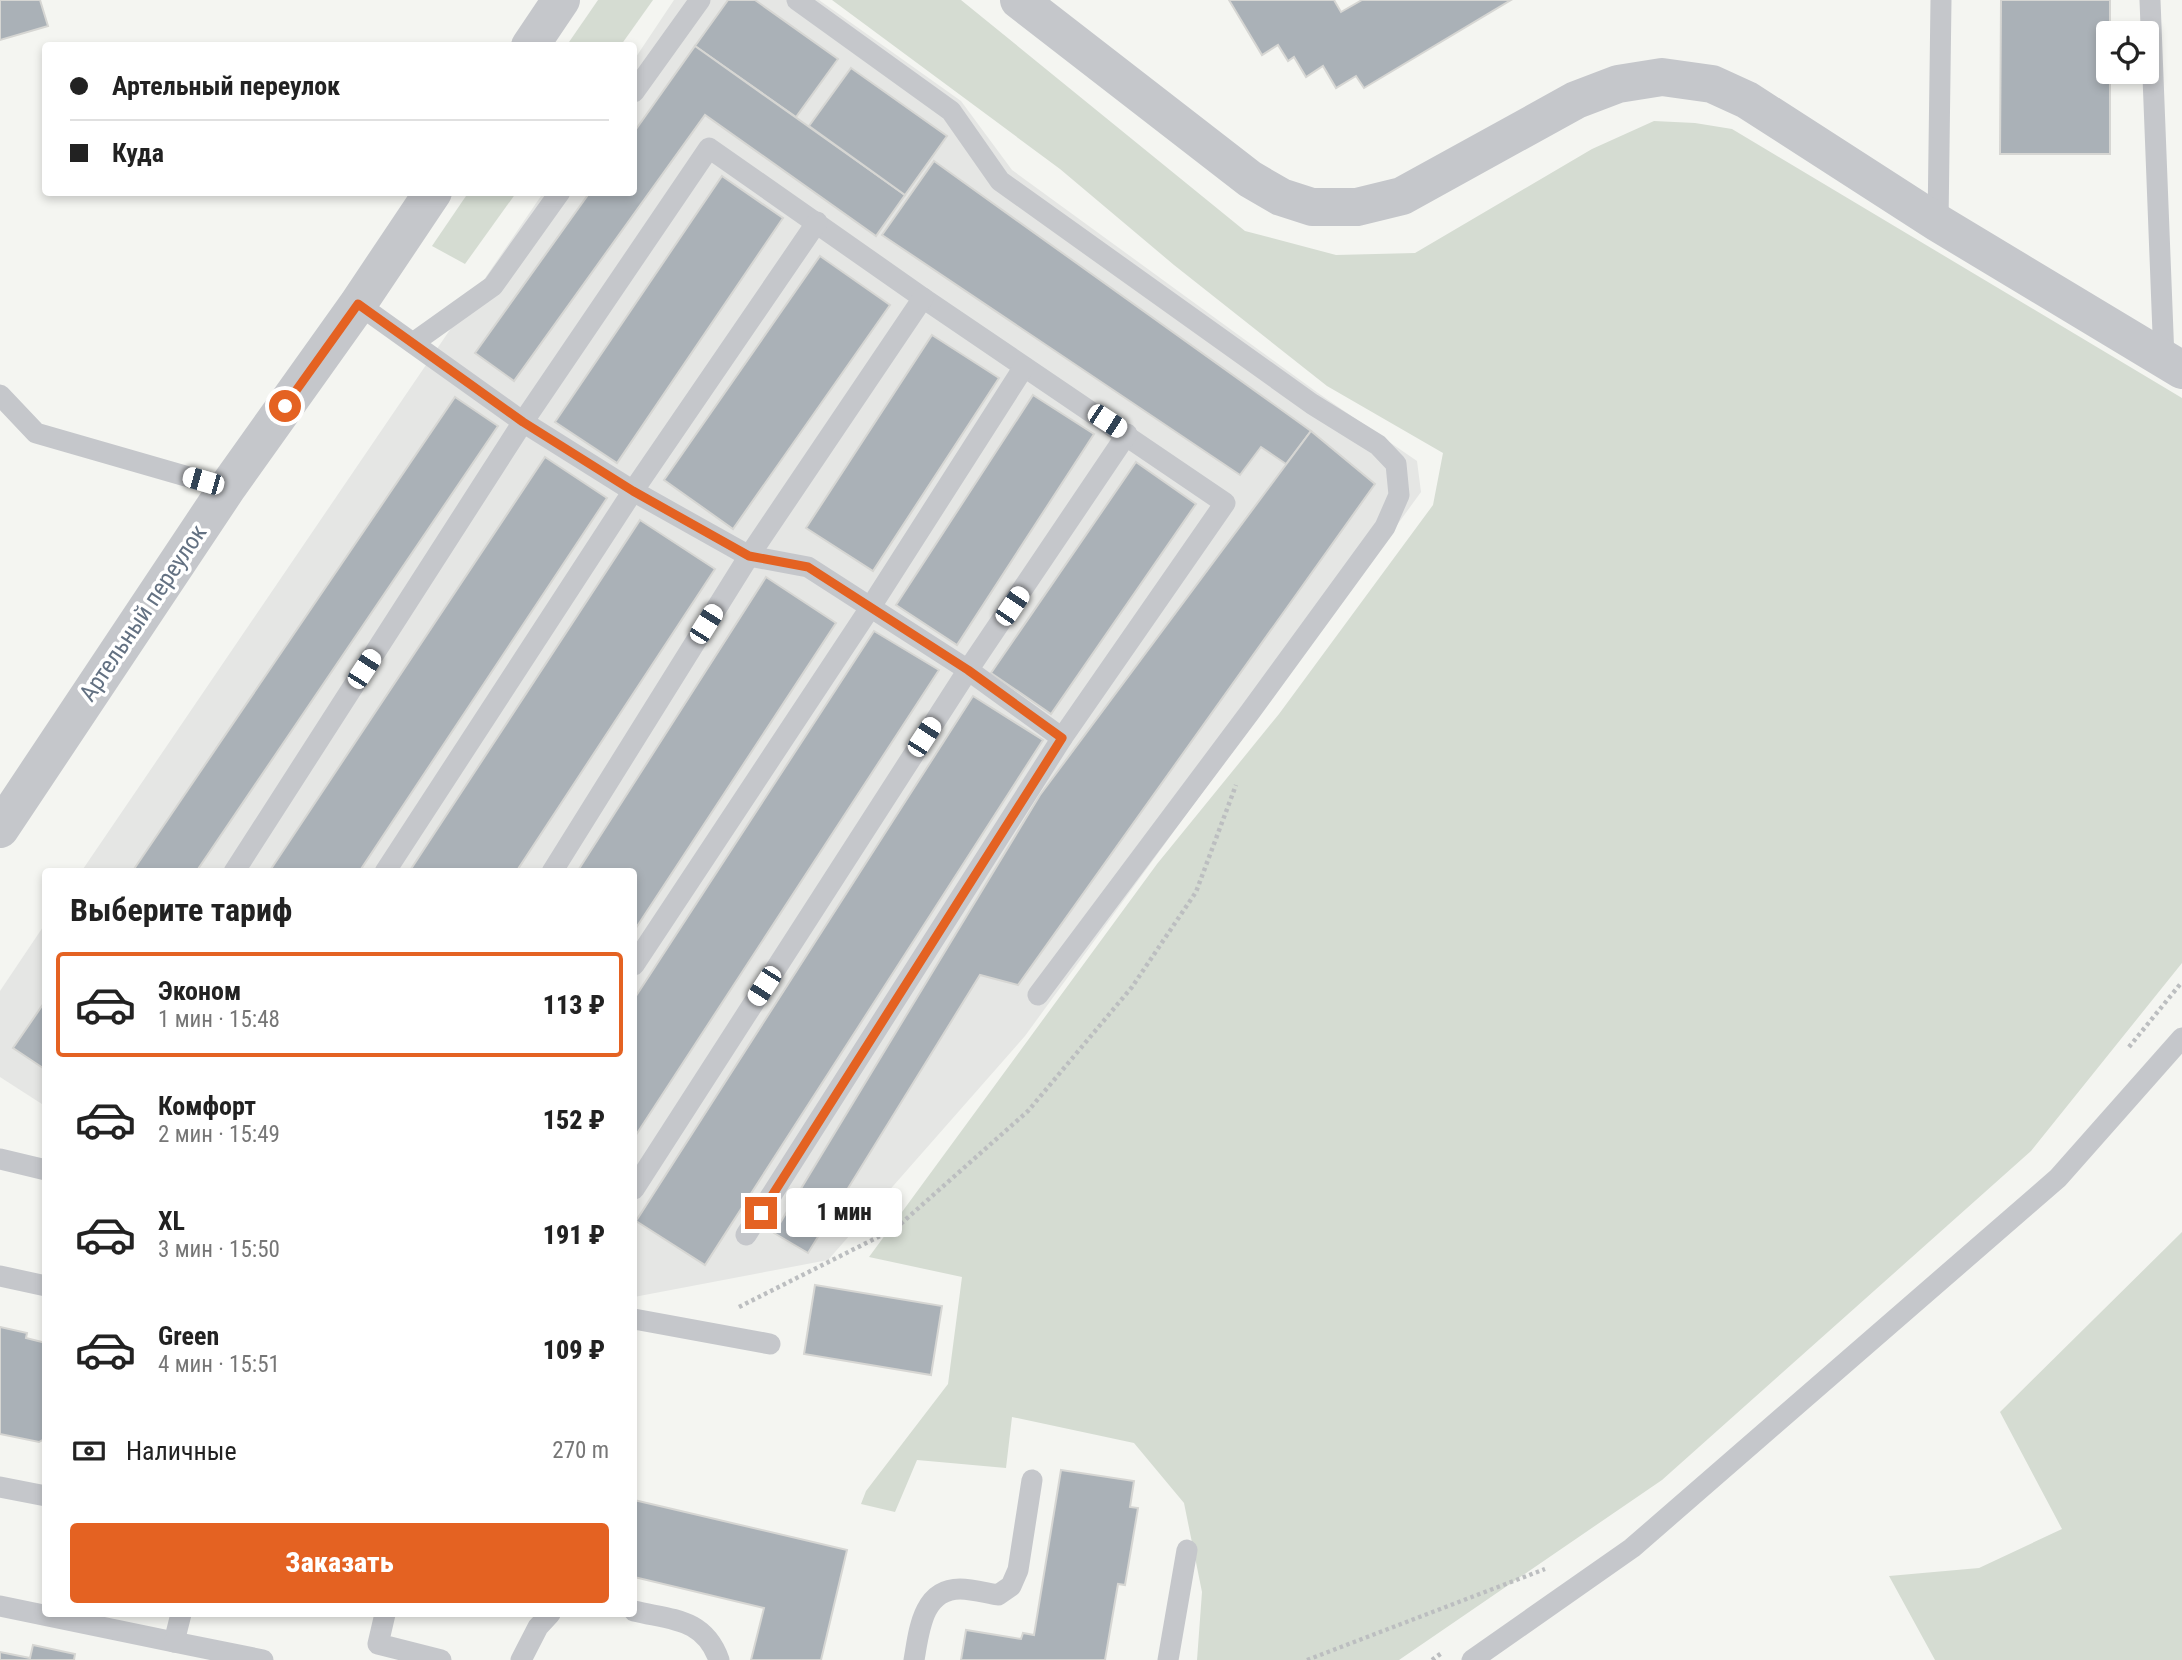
<!DOCTYPE html>
<html lang="ru">
<meta charset="utf-8">
<style>
:root{--surface:#fff;--page:#f2f2f2;--text:#222;--muted:#767676;--line:#e0e0e0;--accent:#e46222}
body{margin:0;font-family:"Roboto Condensed",sans-serif;background:var(--page);color:var(--text);height:100vh;display:flex;flex-direction:column;font-size:26px;white-space:nowrap}
*{box-sizing:border-box;margin:0}
p{font-size:23px;color:var(--muted)}
.icon{flex:none;width:38px;height:38px;fill:none;stroke:currentColor;stroke-width:2;stroke-linecap:round;stroke-linejoin:round}
.map{position:relative;flex:1;overflow:hidden}
.sheet{position:absolute;left:42px;top:868px;width:595px;height:749px;display:flex;flex-direction:column;background:var(--surface);border-radius:7px;box-shadow:0 4px 10px #0003}
.sheet>*{flex:none}
.top-card{position:absolute;left:42px;top:42px;width:595px;height:154px;border-radius:7px;box-shadow:0 4px 10px #0003;display:grid;align-content:center;height:154px;padding:0 28px;background:var(--surface)}
.controls{position:absolute;left:2096px;top:21px;display:grid;gap:14px}
.controls a{display:grid;place-items:center;width:63px;height:63px;border-radius:7px;background:var(--surface);box-shadow:0 4px 10px #0003;font-size:35px}
.end{position:absolute;width:32px;height:32px;margin:-16px;border:9px solid #e46222;background:#fff;box-shadow:0 0 0 4px #fff}
.from{border-radius:50%}
.bubble{position:absolute;height:49px;border-radius:7px;background:var(--surface);box-shadow:0 4px 10px #0003;font-size:23px;font-weight:800;line-height:49px;text-align:center}
.car{position:absolute;width:21px;height:42px;margin:-21px -10px;border-radius:9px;box-shadow:0 0 5px 2px #0007;background:linear-gradient(#fff 24%,#345 0 40%,#fff 0 76%,#345 0 86%,#fff 0)}
.top-card b{display:flex;align-items:center;gap:24px;height:66px;font-size:26px}
.top-card b+b{border-top:2px solid var(--line)}
.top-card i{width:18px;height:18px;background:var(--text)}
ul{padding:0;list-style:none}
li{display:flex;align-items:center;gap:21px;height:105px;margin:0 14px 10px;padding:0 14px;border:4px solid transparent;border-radius:7px}
li div{flex:1}
li b{display:block;font-size:26px}
li em{font-style:normal;font-weight:800}
li.active{border-color:var(--accent)}
li>.icon{width:63px;height:63px;stroke-width:1.5}
h2{padding:0 28px;font-size:32px;line-height:84px}
.pay{display:flex;align-items:center;gap:18px;height:77px;padding:0 28px;font-size:26px}
.pay p{margin-inline-start:auto}
.action{display:flex;gap:14px;margin-top:auto;padding:14px 28px}
.action a{flex:1;height:80px;border-radius:7px;background:var(--accent);color:#fff;font-size:28px;font-weight:800;line-height:80px;text-align:center}
.map>svg:first-child{display:block}
.built{fill:#e5e6e4}
.green{fill:#d5dcd2}
.building{fill:#aab1b7;stroke:#d6d6d3;stroke-width:2}
.lines{fill:none;stroke-linecap:round;stroke-linejoin:round}
.path{stroke:#bcbec0;stroke-width:4.5;stroke-dasharray:3.5 3.5;stroke-linecap:butt}
.service{stroke:#c5c7cb;stroke-width:21}
.minor{stroke:#c5c7cb;stroke-width:38}
.route{stroke:#e46222;stroke-width:9}
.labels{text-anchor:middle;stroke-width:7;stroke-linejoin:round;paint-order:stroke}
.street-label{font-size:24px;fill:#637182;stroke:#fff}
</style>
<div class="map">
<svg width="2182" height="1660" viewBox="0 0 2182 1660">
<rect width="100%" height="100%" fill="#f4f5f1"/>
<g class="built">
<path d="M674,0H819L961,101L1012,170L1318,393L1417,461L1421,492L1025,1036L828,1260L634,1297V872H81L543,193L634,192V60Z"/>
<path d="M45,924V1106L0,1077V991Z"/>
</g>
<g class="green">
<path d="M598,0H653L621,45H567Z"/>
<path d="M832,0H961L1245,231L1336,255L1415,253L1592,149L1654,121L1695,123L1732,129L2182,398V963L2031,1151L1662,1480L1399,1660H1197L1202,1592L1184,1503L1134,1443L1012,1417L1006,1468L917,1460L895,1512L861,1504L866,1491L948,1384L962,1277L869,1257L1157,864L1279,714L1433,505L1443,453L1327,386L1174,265L1060,169Z"/>
<path d="M468,193H516L465,264L432,246Z"/>
<path d="M2182,1232V1660H1935L1889,1576L1979,1568L2062,1529L2000,1412Z"/>
</g>
<g class="building">
<path d="M0,0H40L48,26L0,40Z"/>
<path d="M728,0H755L838,59L796,117L695,46Z"/>
<path d="M1229,0H1334L1341,12L1362,0H1511L1364,88L1356,76L1336,88L1323,66L1306,77L1294,57L1288,61L1278,45L1262,55Z"/>
<path d="M2001,0H2110V154H2000Z"/>
<path d="M695,46L905,195L876,236L705,115L514,381L475,353L590,192H634V132Z"/>
<path d="M851,68L947,136L905,195L809,126Z"/>
<path d="M934,161L1311,431L1286,464L1261,447L1240,475L882,235Z"/>
<path d="M722,176L783,218L617,463L555,422Z"/>
<path d="M820,256L890,305L733,529L664,480Z"/>
<path d="M932,335L999,378L873,571L806,528Z"/>
<path d="M1033,395L1094,434L957,645L896,605Z"/>
<path d="M455,397L498,426L196,872H132Z"/>
<path d="M1311,431L1375,484L1018,985L980,975L808,1253L774,1233L1040,795Z"/>
<path d="M545,457L607,498L359,872H269Z"/>
<path d="M1136,462L1196,504L1051,714L991,673Z"/>
<path d="M640,520L715,569L516,872H409Z"/>
<path d="M766,577L836,623L634,931V872H577Z"/>
<path d="M874,631L939,670L634,1138V999Z"/>
<path d="M973,696L1043,740L705,1265L636,1221Z"/>
<path d="M46,1000V1070L13,1048Z"/>
<path d="M815,1285L942,1306L931,1375L804,1354Z"/>
<path d="M0,1327L27,1333L26,1338L46,1343V1438L39,1442L0,1434Z"/>
<path d="M1061,1470L1134,1481L1130,1507L1138,1508L1125,1585L1118,1584L1105,1660H961L966,1630L1021,1639L1023,1633L1034,1635Z"/>
<path d="M634,1500L847,1550L821,1660H751L764,1608L634,1577Z"/>
<path d="M33,1645L75,1654L74,1660H0V1652L30,1658Z"/>
</g>
<g class="lines">
<g class="path">
<path d="M2129,1047L2182,982"/>
<path d="M739,1307L896,1228L1028,1111L1132,987L1196,892L1236,785"/>
<path d="M1307,1660L1545,1569"/>
<path d="M1432,1660L1443,1652"/>
</g>
<g class="service">
<path d="M797,0L951,111L1000,181L1312,404L1378,445L1396,464L1399,495L1385,527L1250,712L1038,995"/>
<path d="M2150,0L2164,359"/>
<path d="M634,92L700,0"/>
<path d="M1938,223L1941,0"/>
<path d="M358,304L523,422L633,491L749,556L808,567L968,670L1062,738L746,1235"/>
<path d="M413,343L493,286L560,192"/>
<path d="M0,395L36,433L227,488"/>
<path d="M234,872L523,422L709,148L923,298L1225,503L1062,738"/>
<path d="M385,872L633,491L817,222"/>
<path d="M552,872L749,556L923,298"/>
<path d="M634,965L870,608L1024,367"/>
<path d="M0,1159L46,1170"/>
<path d="M634,1189L968,670L1127,434"/>
<path d="M0,1276L46,1286"/>
<path d="M634,1319L770,1344"/>
<path d="M0,1487L46,1496"/>
<path d="M0,1606L174,1642L181,1614"/>
<path d="M634,1611C672,1620 704,1618 719,1660"/>
<path d="M385,1614L378,1644L441,1660"/>
<path d="M174,1642L263,1660"/>
<path d="M521,1660L538,1627L550,1614"/>
<path d="M914,1660C919,1632 922,1589 960,1589C972,1589 986,1593 998,1595L1011,1586L1018,1570L1032,1480"/>
<path d="M1168,1660L1187,1550"/>
<path d="M1472,1660L1632,1548L2058,1178L2182,1038"/>
</g>
<g class="minor">
<path d="M1019,0L1250,179L1281,197L1312,207H1357L1402,196L1576,100L1618,84L1662,77L1712,84L1747,100L1938,223L2182,370"/>
<path d="M530,46L561,0"/>
<path d="M0,829L227,488L358,304L433,192"/>
</g>
</g>
<g class="lines">
<path class="route" d="M285,406L358,304L523,422L633,491L749,556L808,567L968,670L1062,738L761,1213"/>
</g>
<g class="labels">
<g class="street-label">
<text transform="translate(143 613) rotate(-56)" y="8">Артельный переулок</text>
</g>
</g>
</svg>
<div class="controls">
<a><svg class="icon" aria-label="locate" viewBox="0 0 24 24"><circle cx="12" cy="12" r="6"/><path d="M12 2v4M12 18v4M2 12h4M18 12h4"/></svg></a>
</div>
<i class="end from" style="left:285px;top:406px"></i>
<i class="end" style="left:761px;top:1213px"></i>
<div class="bubble" style="left:786px;top:1188px;width:116px">1 мин</div>
<i class="car" style="left:1107px;top:421px;rotate:123deg"></i>
<i class="car" style="left:203px;top:481px;rotate:286deg"></i>
<i class="car" style="left:1012px;top:606px;rotate:34deg"></i>
<i class="car" style="left:706px;top:624px;rotate:32deg"></i>
<i class="car" style="left:364px;top:669px;rotate:33deg"></i>
<i class="car" style="left:924px;top:737px;rotate:33deg"></i>
<i class="car" style="left:764px;top:986px;rotate:213deg"></i>
<div class="top-card">
<b><i class="from"></i>Артельный переулок</b>
<b><i></i>Куда</b>
</div>
<section class="sheet">
<h2>Выберите тариф</h2>
<ul>
<li class="active"><svg class="icon" aria-label="car" viewBox="0 0 24 24"><path d="M5 17H2v-5l4-1 3-4h7l3 4 3 1v5h-3M9 17h6M6 11h13"/><circle cx="7" cy="17" r="2"/><circle cx="17" cy="17" r="2"/></svg><div><b>Эконом</b><p>1 мин · 15:48</p></div><em>113 ₽</em></li>
<li><svg class="icon" aria-label="car" viewBox="0 0 24 24"><path d="M5 17H2v-5l4-1 3-4h7l3 4 3 1v5h-3M9 17h6M6 11h13"/><circle cx="7" cy="17" r="2"/><circle cx="17" cy="17" r="2"/></svg><div><b>Комфорт</b><p>2 мин · 15:49</p></div><em>152 ₽</em></li>
<li><svg class="icon" aria-label="car" viewBox="0 0 24 24"><path d="M5 17H2v-5l4-1 3-4h7l3 4 3 1v5h-3M9 17h6M6 11h13"/><circle cx="7" cy="17" r="2"/><circle cx="17" cy="17" r="2"/></svg><div><b>XL</b><p>3 мин · 15:50</p></div><em>191 ₽</em></li>
<li><svg class="icon" aria-label="car" viewBox="0 0 24 24"><path d="M5 17H2v-5l4-1 3-4h7l3 4 3 1v5h-3M9 17h6M6 11h13"/><circle cx="7" cy="17" r="2"/><circle cx="17" cy="17" r="2"/></svg><div><b>Green</b><p>4 мин · 15:51</p></div><em>109 ₽</em></li>
</ul>
<div class="pay"><svg class="icon" aria-label="cash" viewBox="0 0 24 24"><path d="M3 7h18v10H3z"/><circle cx="12" cy="12" r="2"/></svg>Наличные<p>270 m</p></div>
<div class="action"><a>Заказать</a></div>
</section>
</div>
